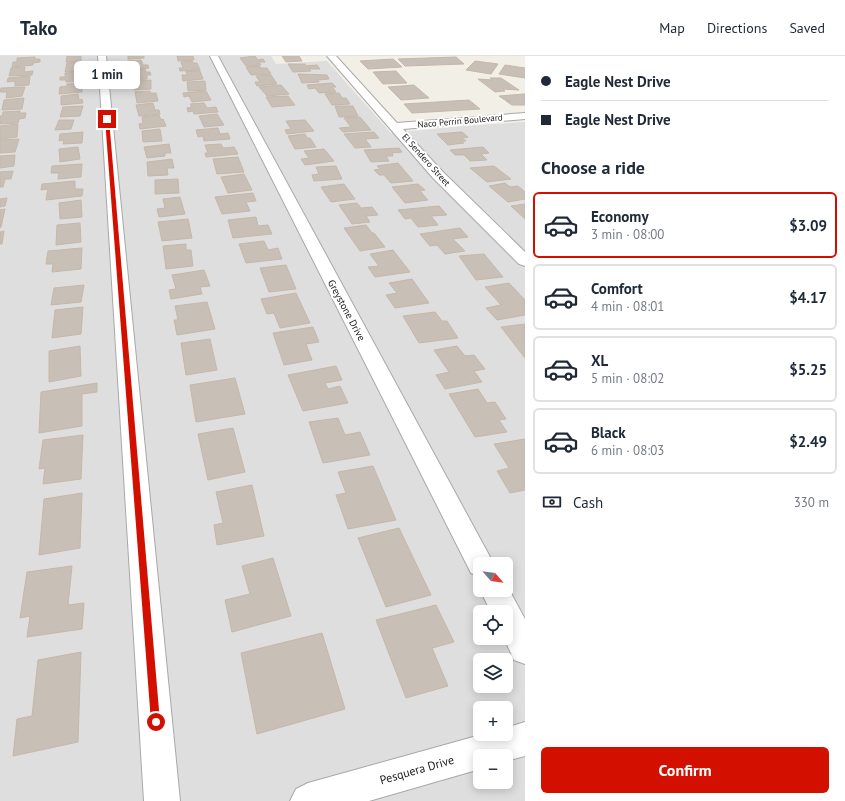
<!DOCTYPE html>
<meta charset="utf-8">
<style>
:root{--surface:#fff;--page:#f2f2f3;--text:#1f2937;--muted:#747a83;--line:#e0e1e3;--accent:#d31000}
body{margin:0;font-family:"PT Sans",sans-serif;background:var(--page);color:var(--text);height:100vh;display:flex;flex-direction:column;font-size:15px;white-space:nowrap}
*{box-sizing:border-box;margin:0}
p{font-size:13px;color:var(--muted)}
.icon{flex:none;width:22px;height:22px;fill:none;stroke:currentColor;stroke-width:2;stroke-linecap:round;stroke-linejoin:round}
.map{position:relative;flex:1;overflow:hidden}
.panel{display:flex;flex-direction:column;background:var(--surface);width:320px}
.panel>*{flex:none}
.banner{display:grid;align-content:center;height:88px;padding:0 16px;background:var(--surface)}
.needle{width:26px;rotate:118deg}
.fabs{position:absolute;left:473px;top:501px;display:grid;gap:8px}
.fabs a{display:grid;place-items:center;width:40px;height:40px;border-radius:6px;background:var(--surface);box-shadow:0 2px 10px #0003;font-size:20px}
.end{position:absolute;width:18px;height:18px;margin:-9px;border:5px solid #d31000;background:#fff;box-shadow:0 0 0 2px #fff}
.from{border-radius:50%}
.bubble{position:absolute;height:28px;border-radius:6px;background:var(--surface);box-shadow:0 2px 10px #0003;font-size:13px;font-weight:700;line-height:28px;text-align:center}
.banner b{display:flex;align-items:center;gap:14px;height:38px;font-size:15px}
.banner b+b{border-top:1px solid var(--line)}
.banner i{width:10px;height:10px;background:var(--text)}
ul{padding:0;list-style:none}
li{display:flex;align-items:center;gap:12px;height:66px;margin:0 8px 6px;padding:0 8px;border:2px solid var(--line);border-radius:6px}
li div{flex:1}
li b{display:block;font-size:15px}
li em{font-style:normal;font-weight:700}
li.selected{border-color:var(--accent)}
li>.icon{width:36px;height:36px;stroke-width:1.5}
h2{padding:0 16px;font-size:18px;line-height:48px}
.pay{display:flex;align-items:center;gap:10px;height:44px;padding:0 16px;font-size:15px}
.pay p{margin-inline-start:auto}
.action{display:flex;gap:8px;margin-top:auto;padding:8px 16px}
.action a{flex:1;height:46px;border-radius:6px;background:var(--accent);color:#fff;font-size:16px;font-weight:700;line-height:46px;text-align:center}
header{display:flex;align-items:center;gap:24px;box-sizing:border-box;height:56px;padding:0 20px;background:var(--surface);border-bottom:1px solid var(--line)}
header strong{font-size:19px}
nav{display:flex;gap:22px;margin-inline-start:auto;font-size:14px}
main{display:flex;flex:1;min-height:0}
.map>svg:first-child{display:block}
.residential{fill:#dfdede;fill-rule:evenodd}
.building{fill:#c8bfb6;stroke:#c6b7a8}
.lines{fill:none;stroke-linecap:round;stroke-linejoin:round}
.minor-casing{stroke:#a8a8a8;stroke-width:2}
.minor{fill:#fff;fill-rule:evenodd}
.route{fill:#d31000}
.labels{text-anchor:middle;stroke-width:4;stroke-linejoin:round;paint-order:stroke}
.far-street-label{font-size:9px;fill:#212121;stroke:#fff}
.street-label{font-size:10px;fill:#212121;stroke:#fff}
.near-street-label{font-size:12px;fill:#212121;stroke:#fff}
</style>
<header>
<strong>Tako</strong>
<nav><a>Map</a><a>Directions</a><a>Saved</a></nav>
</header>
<main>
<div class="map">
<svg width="525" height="745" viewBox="0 0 525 745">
<rect width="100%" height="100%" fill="#f2efe7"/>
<path class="residential" d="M0,0H271L276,8L327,5L391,77L464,70L525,66V745H0ZM480,508H506V534H480ZM480,556H506V582H480ZM480,604H506V630H480ZM480,652H506V678H480ZM480,700H506V726H480Z"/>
<g class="building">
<path d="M67,0H81V5L66,6Z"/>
<path d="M128,0H144V2L128,3Z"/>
<path d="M177,0H193L194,4L178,5Z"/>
<path d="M255,0L258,4L263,3L265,6H259L261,9L246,10L240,2Z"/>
<path d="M282,0H299L302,5L286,6Z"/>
<path d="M35,1V3H40V6L33,7V9L12,11L13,6H17V2Z"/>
<path d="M456,1L464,8L405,10L398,3Z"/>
<path d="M393,3L402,11L368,13L360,5Z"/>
<path d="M141,4L143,9H148L149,12L130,14L127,5Z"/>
<path d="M192,5L193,7H197L200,14L180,15L179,12H183L181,6Z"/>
<path d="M475,5L498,8L491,18L466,14Z"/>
<path d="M81,6L80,15L65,16L67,7Z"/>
<path d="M288,8H305L306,10L317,9L320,13H309L311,15L293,16Z"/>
<path d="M505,9L525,12V22L499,18Z"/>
<path d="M259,10L261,12H267L271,18L251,19L246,11Z"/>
<path d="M25,11L24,16L33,15L32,19L9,20L11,12Z"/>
<path d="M145,13L146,16H150L151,19H147V23L132,24L130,15Z"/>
<path d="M186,15H200L203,23L183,25L182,19H187Z"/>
<path d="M396,15L407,27L383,28L373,16Z"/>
<path d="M82,16L83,25L66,26V24H60V21H65V17Z"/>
<path d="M298,18L327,19L329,23L318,24L319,26L302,27Z"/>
<path d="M271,19L277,28L257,30L255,26H260L256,20Z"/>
<path d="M30,20L29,29L15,30V25L7,26L8,22Z"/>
<path d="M490,22H501L519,34L503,33L505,35L495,36L478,23L493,24Z"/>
<path d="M151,24V33L134,34V25Z"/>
<path d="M205,25L206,34L188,35L187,26Z"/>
<path d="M82,27V36L59,38L60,31L67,30V28Z"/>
<path d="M332,27L336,31H332L336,36L319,37L315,32L309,33L307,29Z"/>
<path d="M281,29L289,38L267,40L259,31Z"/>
<path d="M414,29L429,42L401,44L388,31Z"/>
<path d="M25,31L22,40L6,42L7,36H0L1,32Z"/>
<path d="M150,35V37H156L158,45L137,47L135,36Z"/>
<path d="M206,35L211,44L192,46L189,40L184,41L183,37Z"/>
<path d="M339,37L342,42H346L350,48L332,49L325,38Z"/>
<path d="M78,38L79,44L82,43L83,47L61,49V40Z"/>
<path d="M524,38H525V49H512L506,45H511L505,44L499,40Z"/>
<path d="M288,40L295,49L272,51L266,41Z"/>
<path d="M24,42L22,53L2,54L4,44Z"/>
<path d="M469,44L480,53L412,57L404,48Z"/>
<path d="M153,47L155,54H159L160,58L139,60L136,49Z"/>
<path d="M204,47L207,52L216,51L218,56L194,58L193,55L188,56L187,52L192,51L190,48Z"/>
<path d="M83,50L80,60L60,61L63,51Z"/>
<path d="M335,50H353L358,60L339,61Z"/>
<path d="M20,55V57H26L25,62L19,63L18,67L0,68V60H2L3,56Z"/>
<path d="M217,58L224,69L204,71L199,60Z"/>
<path d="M159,59L161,64L163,63L166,70L140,73L139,68L143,67L142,61Z"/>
<path d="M360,61L371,74L343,76L339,72L351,71L344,62Z"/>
<path d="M59,64H74L71,73L55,74Z"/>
<path d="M305,64L314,75L287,78L285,74L291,73L286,65Z"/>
<path d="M18,68L17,81L0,83V70Z"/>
<path d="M218,72L220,78L228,77L230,83L204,85L203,80L198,81L196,74Z"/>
<path d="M160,73L162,85L143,86L142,75Z"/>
<path d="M83,76L82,87L63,88L64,84L59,85L60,78Z"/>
<path d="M374,76L379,82L365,83L371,91L355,92L344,78Z"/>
<path d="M462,76L468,81L462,82L466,85H461L464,87L448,89L437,78Z"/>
<path d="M305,78L307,82H310L316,91L295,93L288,80Z"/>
<path d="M19,83L15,96L0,97V84Z"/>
<path d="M169,88L171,97H165V100L147,102L144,91Z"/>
<path d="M221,88L223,92L234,91L238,98L206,101L205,97H208L205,89Z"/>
<path d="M78,91L80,103L60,106L59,93Z"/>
<path d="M483,91L489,97L481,98L487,104L470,105L464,99H455L450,94Z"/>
<path d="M399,92L402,96L392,97L393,100H386L389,105L371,106L364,94Z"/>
<path d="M324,93L334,105L305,109L301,103L309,102L304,95Z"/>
<path d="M15,99L14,110L0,112V100Z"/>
<path d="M238,101L244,116L217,118L213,103Z"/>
<path d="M172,103L174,112H167L168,119L148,120L147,106Z"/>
<path d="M398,107L413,125L391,127L384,119H379L374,114L380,113L377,110Z"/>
<path d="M82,108L81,121L58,123L59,117H51L52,110Z"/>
<path d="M336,110L342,123L314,125L312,119L319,118L316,111Z"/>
<path d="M494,110L511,123L487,126L470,112Z"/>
<path d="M13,115L11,123H5L3,131H0V116Z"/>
<path d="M244,118L252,134L228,137L221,121Z"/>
<path d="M178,123L179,137L155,138V124Z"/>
<path d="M75,125V133H83L82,140L46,144L48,133L41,134L42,128Z"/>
<path d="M505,127L510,131L518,130L525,136V143L508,146L489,130Z"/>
<path d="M344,128L355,143L331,146L321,131Z"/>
<path d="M418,128L425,134L420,135L428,144L405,147L392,131Z"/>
<path d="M253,137L256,145L246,146L250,155L222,158L215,141Z"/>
<path d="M180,141L185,158L159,161L157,153L165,152L163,143Z"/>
<path d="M7,142L5,150L0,151V143Z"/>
<path d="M81,144L82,161L60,163L59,147Z"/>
<path d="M357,147L361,152L372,151L378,159L366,160L370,166L352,168L339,149Z"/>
<path d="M525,148V163L511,150Z"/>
<path d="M439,150L447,159L431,160L438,169L418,171L411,162L405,163L398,154Z"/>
<path d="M5,153L1,171L0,172V154Z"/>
<path d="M256,161L258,170L268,169L272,178L233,182L228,164Z"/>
<path d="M188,163L192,182L162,185L158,166Z"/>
<path d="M80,167L81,186L56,189L57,169Z"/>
<path d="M366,169L372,177H374L385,191L360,195L344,172Z"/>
<path d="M460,172L468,181L453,183L465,195L445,198L437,189L430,190L420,178Z"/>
<path d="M4,175L2,188H0V176Z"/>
<path d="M264,185L268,194L278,192L282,203L246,207L239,188Z"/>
<path d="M186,188V194H191L193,210L166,213L163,190Z"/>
<path d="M82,192L81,213L52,216L53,208H46L48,195Z"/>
<path d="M393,194L410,216L375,221L368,211L379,210L370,198Z"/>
<path d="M484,198L503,221L476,224L459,200Z"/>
<path d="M286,209L296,233L269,236L260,212Z"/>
<path d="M204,214L210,230L200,231L202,238L171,243L169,234L176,233L172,219Z"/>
<path d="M412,223L429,247L395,252L386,239L397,237L389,227Z"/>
<path d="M509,227L525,244V259L497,264L486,252L501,249L485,231Z"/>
<path d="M84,229L81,246L51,249L54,232Z"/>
<path d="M296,237L310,267L280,272L274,257L267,258L261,243Z"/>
<path d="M207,246L215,273L177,279L174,264H178L175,250Z"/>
<path d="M83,251L81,278L52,282L55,254Z"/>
<path d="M435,256L442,265H447L458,282L419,287L403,260Z"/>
<path d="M525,268V302L501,271Z"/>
<path d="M313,271L319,286L306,288L312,304L284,309L273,277Z"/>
<path d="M210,283L217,314L186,319L181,287Z"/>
<path d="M80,290L81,320L49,326V295Z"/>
<path d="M457,290L465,300L474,299L485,313L474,315L482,326L445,333L436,319L449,316L434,294Z"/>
<path d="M336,310L342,324L325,327L328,333L340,330L348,347L303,355L288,319Z"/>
<path d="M235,322L245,358L196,366L190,329Z"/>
<path d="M97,327V336L82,338V370L39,377L41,336Z"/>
<path d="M478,333L487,347L495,346L506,363L499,364L507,376L475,381L449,338Z"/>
<path d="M338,362L345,379L360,376L370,399L323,407L309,366Z"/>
<path d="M233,372L245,416L208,424L198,378Z"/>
<path d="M83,379L81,423L43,428L45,412L39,413L43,384Z"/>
<path d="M525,383V434L510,437L497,415L509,412L494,388Z"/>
<path d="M373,410L396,464L348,473L336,439L346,437L338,416Z"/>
<path d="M252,429L264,480L217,489L214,469L223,467L216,436Z"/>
<path d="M82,437L80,492L39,499L44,443Z"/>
<path d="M399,472L431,539L386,551L358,482Z"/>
<path d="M273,502L291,560L232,576L225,544L250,538L242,510Z"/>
<path d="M72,510L68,549L84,547L82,573L27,581L30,560L20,562L27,516Z"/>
<path d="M436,549L454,586L432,592L448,630L406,642L376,564Z"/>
<path d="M322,577L345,653L257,678L241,597Z"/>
<path d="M81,596L78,686L13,700L17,663L32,660L38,604Z"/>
</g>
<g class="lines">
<g class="minor-casing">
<g id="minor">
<path d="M98,0H106L180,745H144Z"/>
<path d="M210,0H218L489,499L493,508H480V521L471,517Z"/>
<path d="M327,0H336L397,67L525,57V63L403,73L443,116L525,196V210L519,208L433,122Z"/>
<path d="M506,528L525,563V608L514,604L504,582H506V556H491L480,534H506Z"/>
<path d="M525,666V700L506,705V700H480V713L369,745H290L296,733L308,727L484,678H506V672Z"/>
</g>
</g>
<use href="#minor" class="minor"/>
</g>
<path class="route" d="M107,62L109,63L160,666L159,669L156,670L152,669L151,666L105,63Z"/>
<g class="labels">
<g class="far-street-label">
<text transform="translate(460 65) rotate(-5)" y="3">Naco Perrin Boulevard</text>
<text transform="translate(426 104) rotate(48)" y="3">El Sendero Street</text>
</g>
<g class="street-label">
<text transform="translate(347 254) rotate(62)" y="4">Greystone Drive</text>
</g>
<g class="near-street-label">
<text transform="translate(417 714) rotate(-16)" y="4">Pesquera Drive</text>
</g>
</g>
</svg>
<div class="fabs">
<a><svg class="needle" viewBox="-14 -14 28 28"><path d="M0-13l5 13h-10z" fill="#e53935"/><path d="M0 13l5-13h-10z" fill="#747a83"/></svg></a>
<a><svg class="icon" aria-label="locate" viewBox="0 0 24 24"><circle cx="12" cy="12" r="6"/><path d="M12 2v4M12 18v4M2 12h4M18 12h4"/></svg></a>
<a><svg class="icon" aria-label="layers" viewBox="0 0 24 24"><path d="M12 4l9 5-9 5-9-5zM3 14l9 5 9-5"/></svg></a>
<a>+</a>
<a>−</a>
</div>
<i class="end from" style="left:156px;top:666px"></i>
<i class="end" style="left:107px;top:63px"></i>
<div class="bubble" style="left:74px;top:5px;width:66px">1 min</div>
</div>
<section class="panel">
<div class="banner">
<b><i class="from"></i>Eagle Nest Drive</b>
<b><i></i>Eagle Nest Drive</b>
</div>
<h2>Choose a ride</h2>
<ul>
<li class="selected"><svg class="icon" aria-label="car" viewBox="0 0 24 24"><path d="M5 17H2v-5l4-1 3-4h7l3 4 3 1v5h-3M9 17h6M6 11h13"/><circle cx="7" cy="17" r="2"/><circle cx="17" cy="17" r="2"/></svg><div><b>Economy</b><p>3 min · 08:00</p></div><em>$3.09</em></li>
<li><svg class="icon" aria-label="car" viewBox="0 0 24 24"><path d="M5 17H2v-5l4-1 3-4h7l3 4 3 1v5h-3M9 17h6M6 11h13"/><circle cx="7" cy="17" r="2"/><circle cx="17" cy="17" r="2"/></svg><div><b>Comfort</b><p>4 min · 08:01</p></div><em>$4.17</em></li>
<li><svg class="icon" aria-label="car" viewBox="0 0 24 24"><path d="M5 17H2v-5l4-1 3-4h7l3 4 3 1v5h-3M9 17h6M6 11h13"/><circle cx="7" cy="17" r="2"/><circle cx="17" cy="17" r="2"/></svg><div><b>XL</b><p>5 min · 08:02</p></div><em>$5.25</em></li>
<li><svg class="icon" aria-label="car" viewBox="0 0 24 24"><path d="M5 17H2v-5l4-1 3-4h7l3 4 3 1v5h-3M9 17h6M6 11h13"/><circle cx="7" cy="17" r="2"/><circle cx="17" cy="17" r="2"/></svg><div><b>Black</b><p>6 min · 08:03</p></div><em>$2.49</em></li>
</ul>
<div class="pay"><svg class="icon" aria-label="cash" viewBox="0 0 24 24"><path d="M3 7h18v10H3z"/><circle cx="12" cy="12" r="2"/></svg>Cash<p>330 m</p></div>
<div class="action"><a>Confirm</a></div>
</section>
</main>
